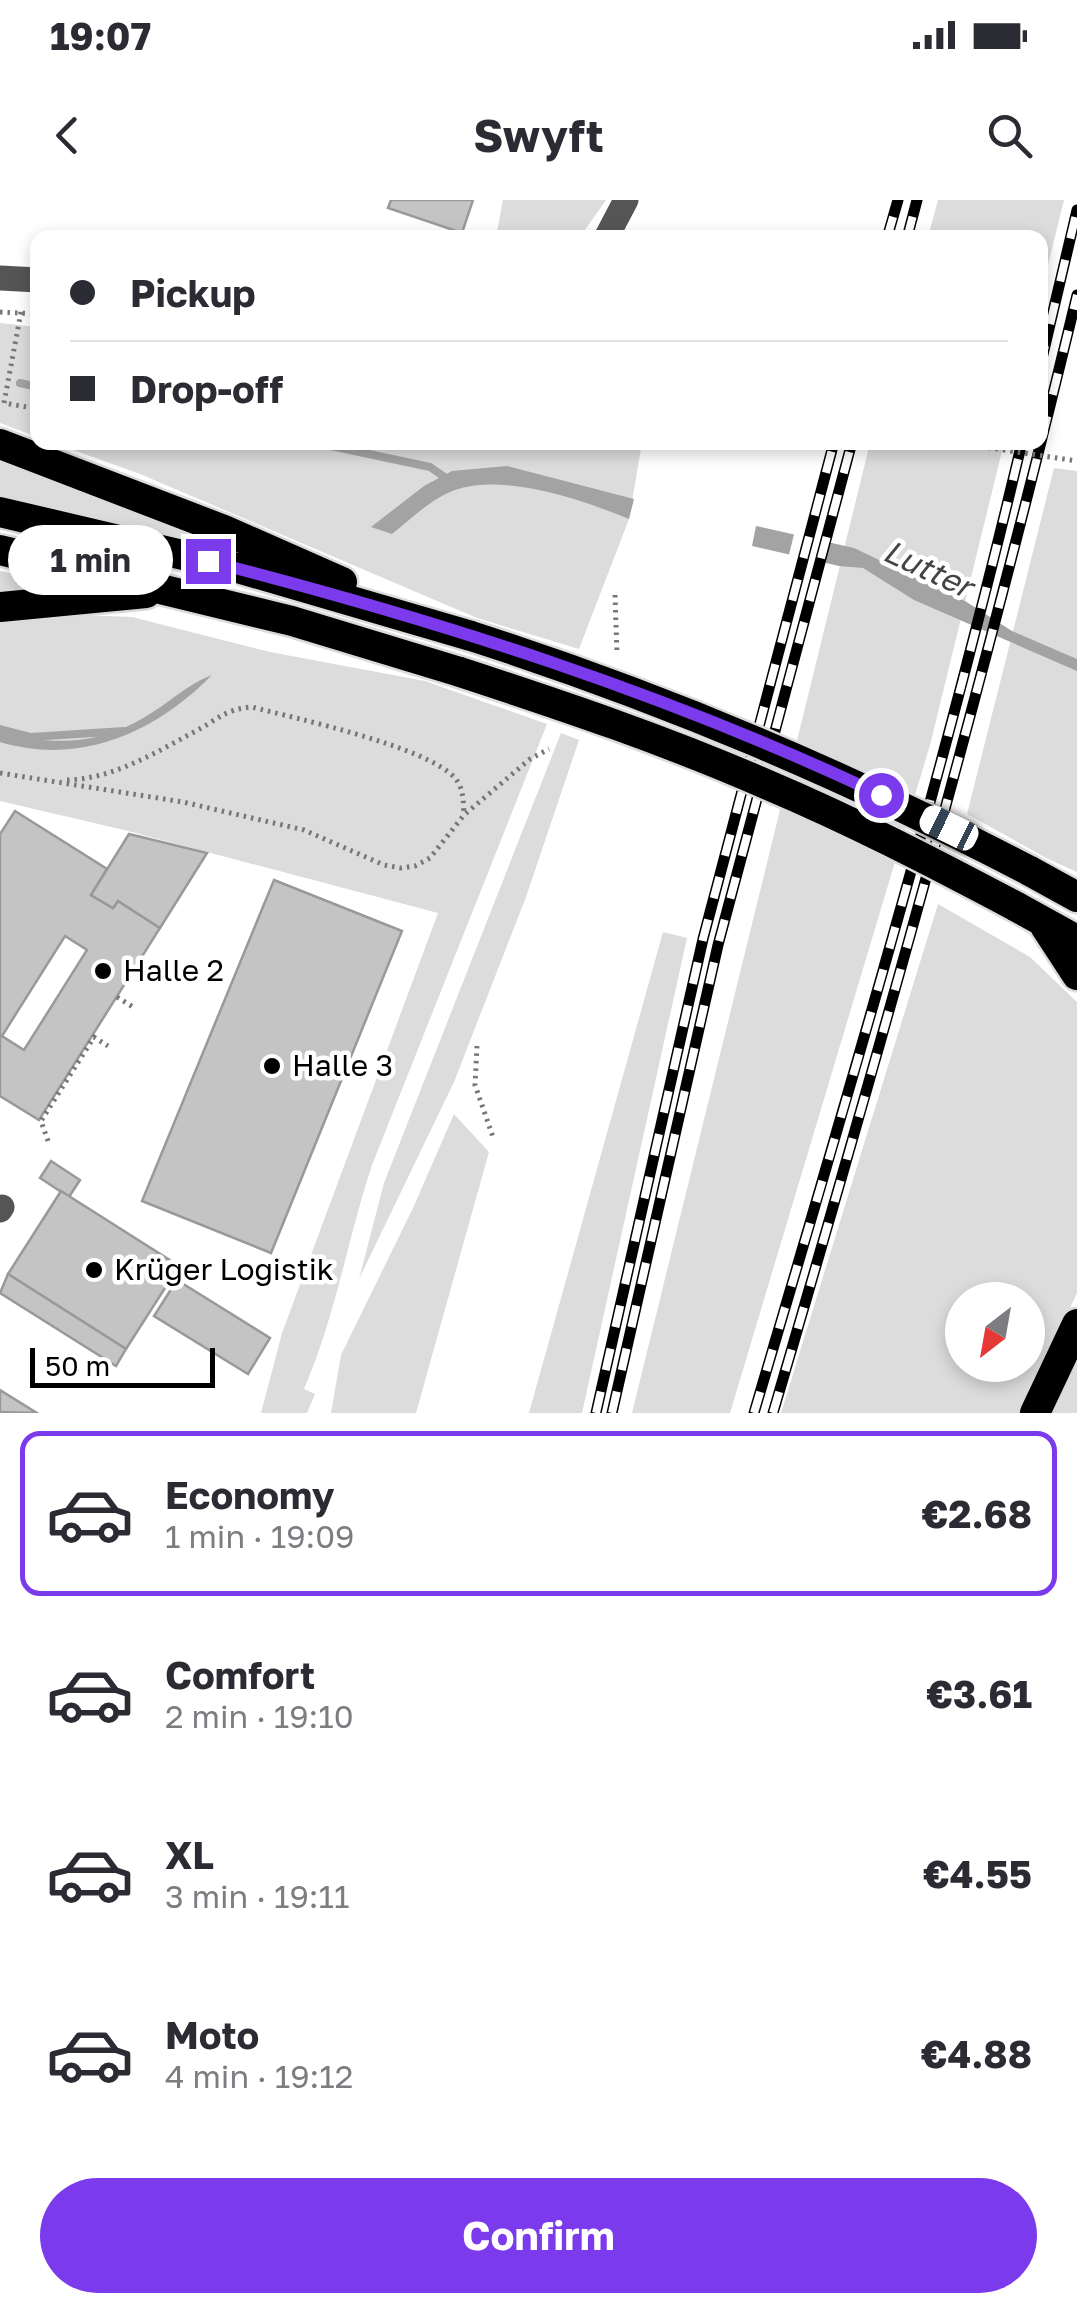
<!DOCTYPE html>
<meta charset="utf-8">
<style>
:root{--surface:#fff;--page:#f7f7f7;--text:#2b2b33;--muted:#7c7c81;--line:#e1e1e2;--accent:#7c3aed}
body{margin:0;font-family:"Golos Text",sans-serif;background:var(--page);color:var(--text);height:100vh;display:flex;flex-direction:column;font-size:38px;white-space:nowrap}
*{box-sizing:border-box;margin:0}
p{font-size:32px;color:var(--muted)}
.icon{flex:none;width:55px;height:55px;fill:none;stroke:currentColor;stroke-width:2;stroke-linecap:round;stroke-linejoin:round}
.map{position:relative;height:1213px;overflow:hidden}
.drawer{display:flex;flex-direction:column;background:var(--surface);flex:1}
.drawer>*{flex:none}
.banner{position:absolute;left:30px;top:30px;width:1018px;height:220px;border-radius:20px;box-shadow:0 5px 15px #0003;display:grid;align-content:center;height:220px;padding:0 40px;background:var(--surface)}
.needle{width:65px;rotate:211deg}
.fabs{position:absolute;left:945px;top:1082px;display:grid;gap:20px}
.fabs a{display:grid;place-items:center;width:100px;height:100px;border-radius:50%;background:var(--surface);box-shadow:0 5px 15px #0003;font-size:50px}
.scale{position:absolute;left:30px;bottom:25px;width:185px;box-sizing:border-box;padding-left:10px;border:5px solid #000;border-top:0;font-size:28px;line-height:35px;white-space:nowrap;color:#000;-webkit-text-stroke:8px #fff;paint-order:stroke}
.end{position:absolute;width:45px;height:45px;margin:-22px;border:12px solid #7c3aed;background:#fff;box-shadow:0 0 0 5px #fff}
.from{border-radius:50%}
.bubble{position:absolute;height:70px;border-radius:35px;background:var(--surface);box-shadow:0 5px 15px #0003;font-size:32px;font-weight:700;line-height:70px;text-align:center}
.car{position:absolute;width:30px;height:60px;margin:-30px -15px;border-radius:12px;box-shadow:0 0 8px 2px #0007;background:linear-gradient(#fff 24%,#345 0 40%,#fff 0 76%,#345 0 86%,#fff 0)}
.banner b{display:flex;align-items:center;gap:35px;height:95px;font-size:38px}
.banner b+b{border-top:2px solid var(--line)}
.banner i{width:25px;height:25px;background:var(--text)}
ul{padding:18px 0 0;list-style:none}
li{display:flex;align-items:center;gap:30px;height:165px;margin:0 20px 15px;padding:0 20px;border:5px solid transparent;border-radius:20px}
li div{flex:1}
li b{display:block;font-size:38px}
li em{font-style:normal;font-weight:700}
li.on{border-color:var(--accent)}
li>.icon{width:90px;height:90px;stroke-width:1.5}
.action{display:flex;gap:20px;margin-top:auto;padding:20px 40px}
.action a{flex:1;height:115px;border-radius:60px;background:var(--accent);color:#fff;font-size:40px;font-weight:700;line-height:115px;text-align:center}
.status{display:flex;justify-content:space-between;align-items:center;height:70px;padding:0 50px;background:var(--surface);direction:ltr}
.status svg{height:28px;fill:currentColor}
header{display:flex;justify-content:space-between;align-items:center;height:130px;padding:0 40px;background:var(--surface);font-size:45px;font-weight:700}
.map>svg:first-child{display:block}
.green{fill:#dcdcdc;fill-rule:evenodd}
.water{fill:#a3a3a3}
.pier{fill:#fff}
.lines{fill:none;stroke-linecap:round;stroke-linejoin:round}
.stream{stroke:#a3a3a3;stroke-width:8}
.building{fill:#c4c4c4;stroke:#999;stroke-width:2.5;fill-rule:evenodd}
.highway-casing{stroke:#dbdbdb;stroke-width:35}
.path{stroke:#777;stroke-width:5;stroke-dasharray:2.5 5;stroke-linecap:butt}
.minor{stroke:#555;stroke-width:25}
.highway{stroke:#000;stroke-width:30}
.rail-casing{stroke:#000;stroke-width:11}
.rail{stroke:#fff;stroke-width:8;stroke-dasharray:22;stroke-linecap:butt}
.highway-bridge-casing{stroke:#dbdbdb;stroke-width:35;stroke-linecap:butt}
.path-bridge{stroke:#777;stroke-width:5;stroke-dasharray:2.5 5;stroke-linecap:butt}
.highway-bridge{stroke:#000;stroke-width:30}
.route{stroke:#7c3aed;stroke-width:12}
.poi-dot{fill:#000;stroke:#fff;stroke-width:4}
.labels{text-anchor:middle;stroke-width:9;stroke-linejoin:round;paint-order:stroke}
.poi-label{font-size:30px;fill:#000;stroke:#fff;text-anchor:start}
.water-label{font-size:32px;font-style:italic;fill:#444;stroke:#fff}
</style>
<div class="status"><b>19:07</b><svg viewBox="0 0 49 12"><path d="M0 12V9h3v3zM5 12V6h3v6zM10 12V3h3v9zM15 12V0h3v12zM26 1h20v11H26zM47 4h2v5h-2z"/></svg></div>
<header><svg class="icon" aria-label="back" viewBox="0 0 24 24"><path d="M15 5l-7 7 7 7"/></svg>Swyft<svg class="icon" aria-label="search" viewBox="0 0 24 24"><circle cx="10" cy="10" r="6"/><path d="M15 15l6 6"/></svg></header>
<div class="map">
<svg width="1077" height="1213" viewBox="0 0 1077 1213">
<rect width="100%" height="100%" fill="#fff"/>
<g class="green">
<path d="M503,0H606L580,37H496Z"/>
<path d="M938,0H1064L1040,97V38L928,37Z"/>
<path d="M0,123L37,127V237L0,223Z"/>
<path d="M54,243H642L629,319L579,449L477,418L140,274Z"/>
<path d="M870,243H1004L930,545L730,1213H632Z"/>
<path d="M0,260L220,346L0,297Z"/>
<path d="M1054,268L1077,271V672L1048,659L967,614Z"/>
<path d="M0,371L61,383L0,390Z"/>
<path d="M80,415L132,417L270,452L425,481L547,524L372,965C347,1041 336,1115 304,1189L315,1194L307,1213H261L282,1133L438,713L124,630L0,601V421Z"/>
<path d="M561,533L579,540L526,697L454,882L359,1079L384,983Z"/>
<path d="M938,704L1030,757L1077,802V1093L1021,1213H781ZM962,1100H1028V1165H962Z"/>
<path d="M663,732L687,738L582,1213H529Z"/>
<path d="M454,914L489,952L416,1213H331L341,1155L413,1008Z"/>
<path d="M1077,1160V1213H1052Z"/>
</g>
<g class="water">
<path d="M507,266L634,299L629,319C582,300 505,273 455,290C432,298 411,319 392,334L371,327L424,286L452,271Z"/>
<path d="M756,326L854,348L965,401L1012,431L1077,459V471L914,400L863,368L839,366L752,346Z"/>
<path d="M212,475C155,533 80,566 0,542V532C50,546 100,545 145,517C169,503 186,485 212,475Z"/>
</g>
<path class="pier" d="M795,330L831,338L823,368L788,359Z"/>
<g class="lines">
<g class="stream">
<path d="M20,183L38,187"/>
<path d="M312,242L430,267L449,280"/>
<path d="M0,529L31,537L124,531"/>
</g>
</g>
<g class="building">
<path d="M391,0H473L462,33L388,8Z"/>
<path d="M15,611L107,669L91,695L113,708L118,701L160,728L39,920L0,896V634ZM65,736L87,750L24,850L2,836Z"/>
<path d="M129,634L207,653L160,728L118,701L113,708L91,695Z"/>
<path d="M274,680L402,731L271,1053L142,1001Z"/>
<path d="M51,961L80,980L69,997L40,978Z"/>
<path d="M61,991L179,1066L126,1149L8,1074Z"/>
<path d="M8,1074L126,1149L116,1166L0,1093Z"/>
<path d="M177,1080L270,1138L248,1174L154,1116Z"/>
<path d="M0,1190L37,1213L0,1212Z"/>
</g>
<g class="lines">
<g class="highway-casing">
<g id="highway">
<path d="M0,244L224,330L342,382"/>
<path d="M0,312L238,368L471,436"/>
<path d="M0,350L292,421L460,472"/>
<path d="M0,407L146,393"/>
<path d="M1028,670L1077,697"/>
<path d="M1015,706L1077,740"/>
<path d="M1045,726L1077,775"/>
<path d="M1035,1213L1077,1124"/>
</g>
</g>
<g class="path">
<path d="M0,112L38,114"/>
<path d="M21,112L4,203L38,209"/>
<path d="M615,395L617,454"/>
<path d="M0,573L183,602L304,630L384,665L401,668L415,666L430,658L464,615L530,559L549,549"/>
<path d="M67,580C112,579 155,553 194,532C217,520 225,509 252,507C297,519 426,546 455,578C464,589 463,601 464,615"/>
<path d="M117,797L133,807"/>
<path d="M477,846L475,885L494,940"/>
<path d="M48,941L41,921L94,837L108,846"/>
</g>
<g class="minor">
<path d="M606,38L626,0"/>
<path d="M0,78L38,80"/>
<path d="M0,1010L2,1007"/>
</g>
<use href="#highway" class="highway"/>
<g class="rail-casing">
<g id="rail">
<path d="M887,38L898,0"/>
<path d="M907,38L917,0"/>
<path d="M1040,167L1077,10"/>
<path d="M596,1213L703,739L834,242"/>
<path d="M612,1213L718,745L852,242"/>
<path d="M754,1213C849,891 945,569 1022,242"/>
<path d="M773,1213C882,842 987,471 1077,95"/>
</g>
</g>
<use href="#rail" class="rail"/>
<g class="highway-bridge-casing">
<g id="highway-bridge">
<path d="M471,436C667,499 845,575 1028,670"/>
<path d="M460,472C564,506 668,541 768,585C853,621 934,663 1015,706"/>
</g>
</g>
<path class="path-bridge" d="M951,242L1077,261"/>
<use href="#highway-bridge" class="highway-bridge"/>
</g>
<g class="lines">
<path class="route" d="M208,361C439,420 666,493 881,595"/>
</g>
<g class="poi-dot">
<circle cx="103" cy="771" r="10"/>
<circle cx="272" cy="866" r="10"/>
<circle cx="94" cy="1070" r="10"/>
</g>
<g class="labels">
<g class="poi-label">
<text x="123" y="781">Halle 2</text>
<text x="292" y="876">Halle 3</text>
<text x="114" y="1080">Krüger Logistik</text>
</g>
<g class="water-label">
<text transform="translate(928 369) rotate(25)" y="11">Lutter</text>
</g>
</g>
</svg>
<div class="fabs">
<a><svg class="needle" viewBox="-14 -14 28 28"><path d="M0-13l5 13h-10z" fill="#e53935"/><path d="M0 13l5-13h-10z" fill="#7c7c81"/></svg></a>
</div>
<div class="scale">50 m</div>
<i class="end from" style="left:881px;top:595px"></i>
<i class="end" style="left:208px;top:361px"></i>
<div class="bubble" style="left:8px;top:325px;width:165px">1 min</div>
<i class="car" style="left:949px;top:628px;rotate:296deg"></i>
<div class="banner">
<b><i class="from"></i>Pickup</b>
<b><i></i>Drop-off</b>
</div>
</div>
<section class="drawer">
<ul>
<li class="on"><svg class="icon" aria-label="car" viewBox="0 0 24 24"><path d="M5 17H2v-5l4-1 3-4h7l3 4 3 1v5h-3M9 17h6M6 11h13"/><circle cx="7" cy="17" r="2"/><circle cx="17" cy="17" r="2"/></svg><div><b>Economy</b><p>1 min · 19:09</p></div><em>€2.68</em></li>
<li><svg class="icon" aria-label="car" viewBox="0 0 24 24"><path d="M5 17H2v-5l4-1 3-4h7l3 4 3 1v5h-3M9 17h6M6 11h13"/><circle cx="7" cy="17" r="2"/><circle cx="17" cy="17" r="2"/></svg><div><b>Comfort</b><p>2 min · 19:10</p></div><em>€3.61</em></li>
<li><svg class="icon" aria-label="car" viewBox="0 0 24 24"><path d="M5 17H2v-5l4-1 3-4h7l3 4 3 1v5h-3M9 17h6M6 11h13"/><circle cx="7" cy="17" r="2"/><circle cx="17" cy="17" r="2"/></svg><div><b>XL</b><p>3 min · 19:11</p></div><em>€4.55</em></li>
<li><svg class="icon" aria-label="car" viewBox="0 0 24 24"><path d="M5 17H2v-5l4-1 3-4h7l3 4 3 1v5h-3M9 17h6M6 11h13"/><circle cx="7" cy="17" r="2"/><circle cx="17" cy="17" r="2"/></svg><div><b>Moto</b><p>4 min · 19:12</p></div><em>€4.88</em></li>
</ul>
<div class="action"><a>Confirm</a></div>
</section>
